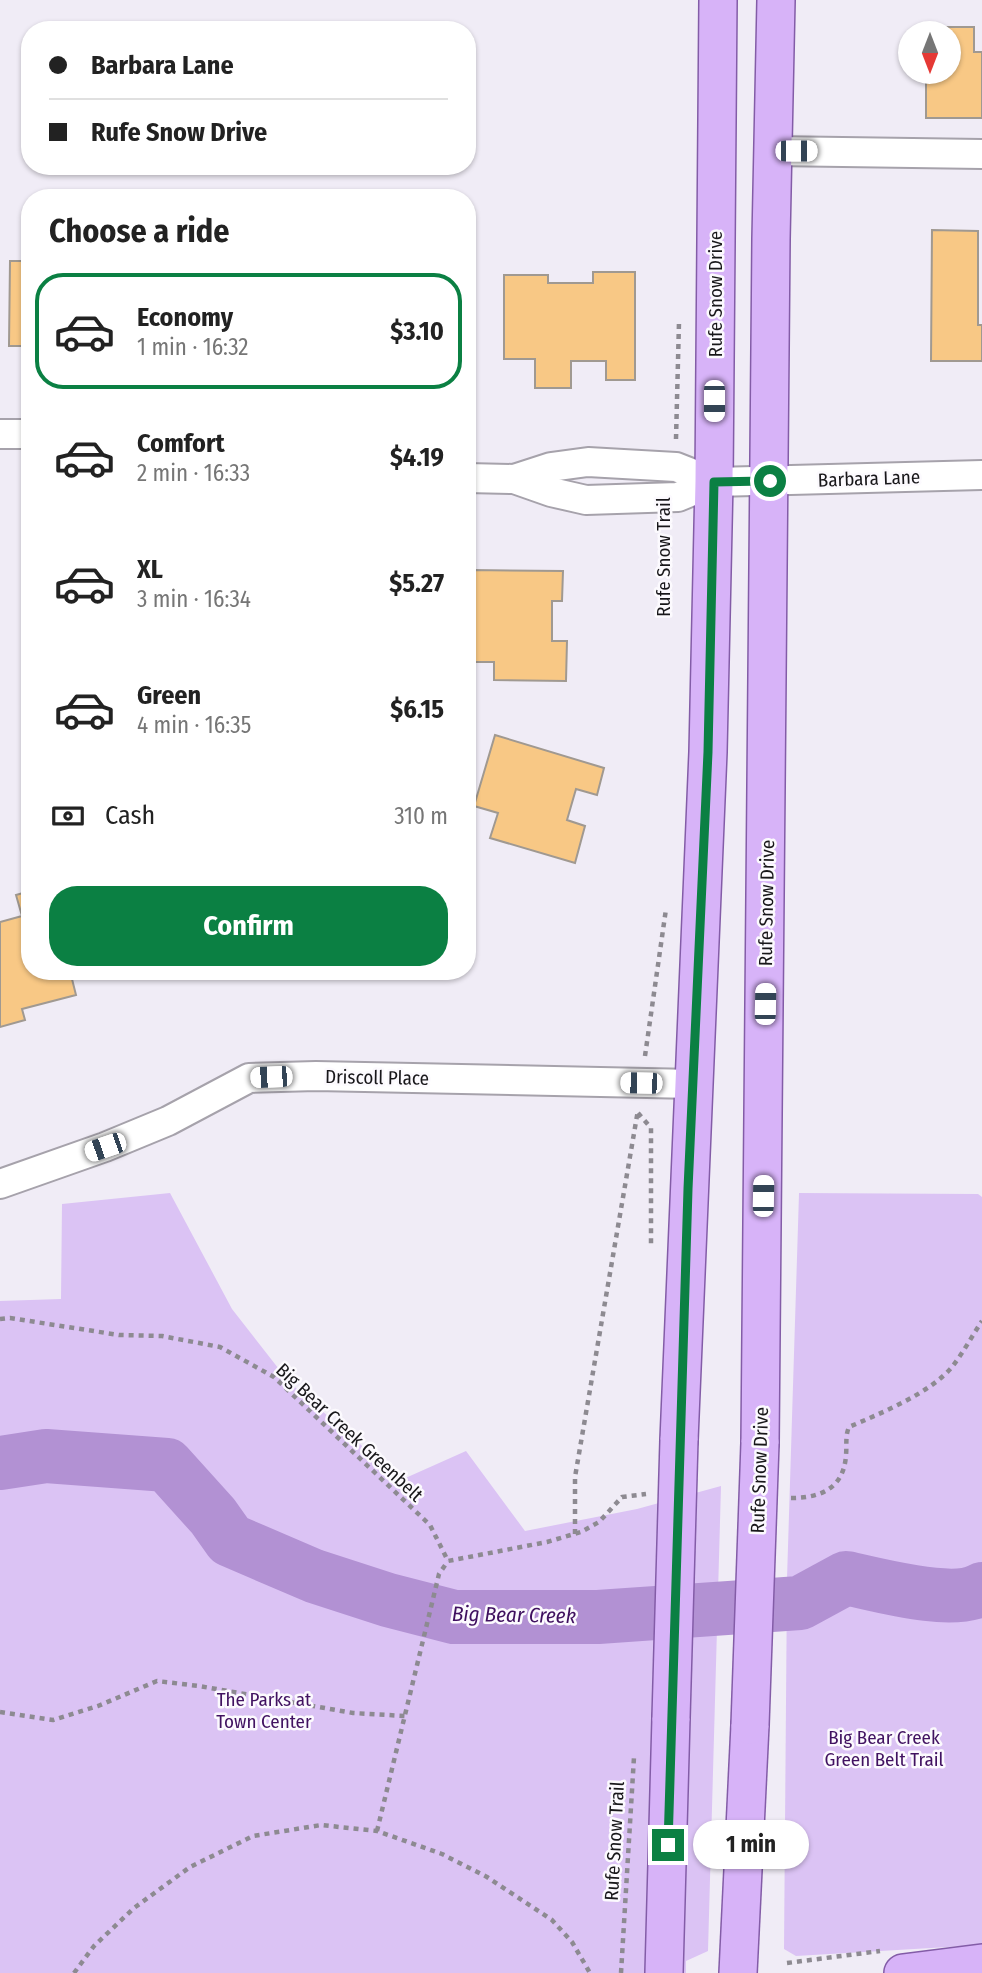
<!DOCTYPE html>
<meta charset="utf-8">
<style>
:root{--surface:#fff;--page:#f2f2f2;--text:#222;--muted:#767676;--line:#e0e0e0;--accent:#0b8043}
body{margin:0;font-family:"Fira Sans Condensed",sans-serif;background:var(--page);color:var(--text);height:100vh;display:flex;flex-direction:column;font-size:26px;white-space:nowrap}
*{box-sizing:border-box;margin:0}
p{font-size:23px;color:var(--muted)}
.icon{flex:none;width:38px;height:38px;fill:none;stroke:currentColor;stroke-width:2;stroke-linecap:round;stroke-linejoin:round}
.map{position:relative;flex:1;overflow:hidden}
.sheet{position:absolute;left:21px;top:189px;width:455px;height:791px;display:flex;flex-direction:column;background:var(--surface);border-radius:28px;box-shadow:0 2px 5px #0004}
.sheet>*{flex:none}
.top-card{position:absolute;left:21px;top:21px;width:455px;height:154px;border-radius:28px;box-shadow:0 2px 5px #0004;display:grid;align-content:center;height:154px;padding:0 28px;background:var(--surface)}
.needle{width:46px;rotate:180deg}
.fabs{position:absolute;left:898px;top:21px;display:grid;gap:14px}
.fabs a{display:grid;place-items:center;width:63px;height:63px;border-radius:50%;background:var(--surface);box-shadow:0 2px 5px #0004;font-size:35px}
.end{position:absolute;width:32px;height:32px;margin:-16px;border:9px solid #0b8043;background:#fff;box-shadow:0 0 0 4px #fff}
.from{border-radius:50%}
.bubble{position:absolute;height:49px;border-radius:24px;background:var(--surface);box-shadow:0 2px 5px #0004;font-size:23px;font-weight:700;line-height:49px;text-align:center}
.car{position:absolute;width:21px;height:42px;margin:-21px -10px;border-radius:9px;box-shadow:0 0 5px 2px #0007;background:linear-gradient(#fff 24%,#345 0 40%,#fff 0 76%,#345 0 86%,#fff 0)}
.top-card b{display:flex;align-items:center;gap:24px;height:66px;font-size:26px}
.top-card b+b{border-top:2px solid var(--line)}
.top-card i{width:18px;height:18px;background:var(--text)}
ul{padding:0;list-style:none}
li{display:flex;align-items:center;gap:21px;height:116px;margin:0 14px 10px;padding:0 14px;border:4px solid transparent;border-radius:28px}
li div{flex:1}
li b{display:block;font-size:26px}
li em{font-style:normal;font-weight:700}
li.active{border-color:var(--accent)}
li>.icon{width:63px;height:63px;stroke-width:1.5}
h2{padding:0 28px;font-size:32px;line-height:84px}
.pay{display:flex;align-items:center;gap:18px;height:77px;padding:0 28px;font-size:26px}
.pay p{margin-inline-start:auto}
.button{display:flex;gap:14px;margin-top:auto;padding:14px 28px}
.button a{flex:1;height:80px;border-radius:28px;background:var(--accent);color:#fff;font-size:28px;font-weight:700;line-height:80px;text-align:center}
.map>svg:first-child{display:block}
.green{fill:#dbc3f4}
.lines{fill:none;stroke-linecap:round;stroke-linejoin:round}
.river{stroke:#b291d3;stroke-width:54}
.building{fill:#f8c885;stroke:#a09991;stroke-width:2}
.minor-casing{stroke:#a6a2ab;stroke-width:32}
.major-casing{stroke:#835ca7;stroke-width:40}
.path{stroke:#8d8a91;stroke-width:4.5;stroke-dasharray:5 5;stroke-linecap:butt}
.minor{stroke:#fff;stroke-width:28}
.major{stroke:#d7b3f8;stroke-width:37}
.major-bridge-casing{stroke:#835ca7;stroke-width:40;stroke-linecap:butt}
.major-bridge{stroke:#d7b3f8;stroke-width:37}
.route{stroke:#0b8043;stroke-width:9}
.labels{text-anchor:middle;stroke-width:5;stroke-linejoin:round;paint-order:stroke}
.street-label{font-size:19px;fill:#18171a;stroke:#fcfafe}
.park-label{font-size:19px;fill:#411261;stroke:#fcfafe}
.water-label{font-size:21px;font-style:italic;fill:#3f105f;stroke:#fcfafe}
</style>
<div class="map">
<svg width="982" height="1973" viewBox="0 0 982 1973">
<rect width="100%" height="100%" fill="#f0ecf6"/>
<g class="green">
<path d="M170,1193L232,1309L289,1382L401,1480L466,1451L525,1531L637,1509L721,1486L708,1951L686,1961V1973H0V1301L61,1299L62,1204Z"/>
<path d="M799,1193L978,1194L982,1197V1945L796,1956L784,1949L787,1579Z"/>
</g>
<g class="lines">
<path class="river" d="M0,1463L46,1456L167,1465L213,1516L230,1540L314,1576L388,1600L454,1617H598L800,1603L846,1578C879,1585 953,1606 982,1589"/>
</g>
<g class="building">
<path d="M926,27H974V52H982V118H926V72H948V33H926Z"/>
<path d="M932,230L978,231V325H982V361H931Z"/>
<path d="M10,261H30V346H9Z"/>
<path d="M593,272H635V380H606V361H571V388H535V359H504V275H548V283H593Z"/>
<path d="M471,570L563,571L562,601H552V641H567L566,681L494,680V662H467Z"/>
<path d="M495,735L604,768L597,795L576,789L567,820L585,826L575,863L490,838L498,813L474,806Z"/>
<path d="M30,891V971H70L76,995L22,1009L25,1020L0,1027V922L22,916L16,895Z"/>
</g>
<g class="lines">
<g class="minor-casing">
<g id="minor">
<path d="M773,151L982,154"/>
<path d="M0,434H30"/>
<path d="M467,478L514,479L551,492L586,500L678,497L714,482"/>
<path d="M514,479L551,467L588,462L676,467L714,482L982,475"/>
<path d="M0,1184L105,1147L168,1121L249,1078L316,1076L693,1084"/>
</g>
</g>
<g class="major-casing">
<g id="major">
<path d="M679,1440L708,752L714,482L718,0"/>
<path d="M760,1443L771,239L776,0"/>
<path d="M664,1973L671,1718"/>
<path d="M738,1973L750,1725"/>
<path d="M903,1973L982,1963"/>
</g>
</g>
<g class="path">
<path d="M676,439L679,322"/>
<path d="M645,1056L666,909"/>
<path d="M638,1113L651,1128V1246"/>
<path d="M0,1319L10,1318L119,1335L162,1336L220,1347L274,1377L430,1525L448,1561L547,1542L581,1532L599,1522L622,1497L646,1494"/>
<path d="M791,1498C821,1498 844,1488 846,1455C847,1445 845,1436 849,1427C881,1413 929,1394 952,1367C963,1353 972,1336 982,1321"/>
<path d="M575,1534V1477L638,1110"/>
<path d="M0,1712L53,1720L98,1706L157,1681L199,1686L353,1713L405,1716"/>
<path d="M377,1831L439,1574L448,1561"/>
<path d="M787,1963L880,1951"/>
<path d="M74,1973L94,1946L134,1908L190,1867L253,1836L321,1825L377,1831L442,1854L487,1877L552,1920L572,1942L590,1973"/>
<path d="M621,1973L634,1757"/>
</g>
<use href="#minor" class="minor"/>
<use href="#major" class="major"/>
<g class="major-bridge-casing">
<g id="major-bridge">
<path d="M671,1718L679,1440"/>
<path d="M750,1725L760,1443"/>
</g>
</g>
<use href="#major-bridge" class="major-bridge"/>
</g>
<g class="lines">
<path class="route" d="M668,1845L688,1189L708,752L714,482L770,481"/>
</g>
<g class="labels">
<g class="street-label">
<text transform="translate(715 294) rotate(-90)" y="7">Rufe Snow Drive</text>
<text transform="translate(869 478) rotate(-2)" y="7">Barbara Lane</text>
<text transform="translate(663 557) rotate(-90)" y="7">Rufe Snow Trail</text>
<text transform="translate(766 903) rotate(-89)" y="7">Rufe Snow Drive</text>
<text transform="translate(377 1077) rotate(1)" y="7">Driscoll Place</text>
<text transform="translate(350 1432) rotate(43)" y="7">Big Bear Creek Greenbelt</text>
<text transform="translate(759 1470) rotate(-88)" y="7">Rufe Snow Drive</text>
<text transform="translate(614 1841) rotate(-87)" y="7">Rufe Snow Trail</text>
</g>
<g class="park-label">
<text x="264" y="1706">The Parks at<tspan x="264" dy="22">Town Center</tspan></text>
<text x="884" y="1744">Big Bear Creek<tspan x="884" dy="22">Green Belt Trail</tspan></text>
</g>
<g class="water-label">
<text transform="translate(514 1615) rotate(1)" y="7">Big Bear Creek</text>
</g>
</g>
</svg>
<div class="fabs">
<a><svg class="needle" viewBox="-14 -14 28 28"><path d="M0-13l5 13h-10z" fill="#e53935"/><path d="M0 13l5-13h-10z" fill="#767676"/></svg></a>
</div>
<i class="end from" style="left:770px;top:481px"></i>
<i class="end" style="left:668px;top:1845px"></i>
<div class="bubble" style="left:693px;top:1820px;width:116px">1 min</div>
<i class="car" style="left:796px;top:151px;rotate:90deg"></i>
<i class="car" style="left:714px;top:401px;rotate:180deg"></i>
<i class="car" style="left:765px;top:1004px;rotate:1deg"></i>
<i class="car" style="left:271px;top:1077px;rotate:268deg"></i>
<i class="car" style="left:641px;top:1083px;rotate:271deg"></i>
<i class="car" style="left:105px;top:1147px;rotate:251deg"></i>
<i class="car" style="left:763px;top:1196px;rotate:1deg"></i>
<div class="top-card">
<b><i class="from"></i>Barbara Lane</b>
<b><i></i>Rufe Snow Drive</b>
</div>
<section class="sheet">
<h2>Choose a ride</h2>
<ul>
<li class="active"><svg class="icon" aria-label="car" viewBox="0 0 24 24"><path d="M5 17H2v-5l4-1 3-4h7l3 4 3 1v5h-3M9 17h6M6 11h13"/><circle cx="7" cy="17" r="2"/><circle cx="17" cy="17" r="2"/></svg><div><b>Economy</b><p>1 min · 16:32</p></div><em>$3.10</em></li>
<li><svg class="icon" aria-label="car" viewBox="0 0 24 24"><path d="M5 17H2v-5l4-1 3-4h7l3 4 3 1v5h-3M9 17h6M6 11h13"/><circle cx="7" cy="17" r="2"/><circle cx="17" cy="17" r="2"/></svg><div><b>Comfort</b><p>2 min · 16:33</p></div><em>$4.19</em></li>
<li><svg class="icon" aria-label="car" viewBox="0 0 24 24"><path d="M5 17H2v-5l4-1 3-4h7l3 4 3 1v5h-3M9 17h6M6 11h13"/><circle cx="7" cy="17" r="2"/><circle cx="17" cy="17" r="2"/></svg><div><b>XL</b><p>3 min · 16:34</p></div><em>$5.27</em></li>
<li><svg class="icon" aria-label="car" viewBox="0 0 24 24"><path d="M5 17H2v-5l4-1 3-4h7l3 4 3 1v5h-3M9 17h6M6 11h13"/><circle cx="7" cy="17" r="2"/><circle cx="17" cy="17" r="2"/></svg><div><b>Green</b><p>4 min · 16:35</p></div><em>$6.15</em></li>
</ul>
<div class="pay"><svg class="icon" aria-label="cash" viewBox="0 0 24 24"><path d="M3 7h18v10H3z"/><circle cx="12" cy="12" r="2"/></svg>Cash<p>310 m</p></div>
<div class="button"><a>Confirm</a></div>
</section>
</div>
